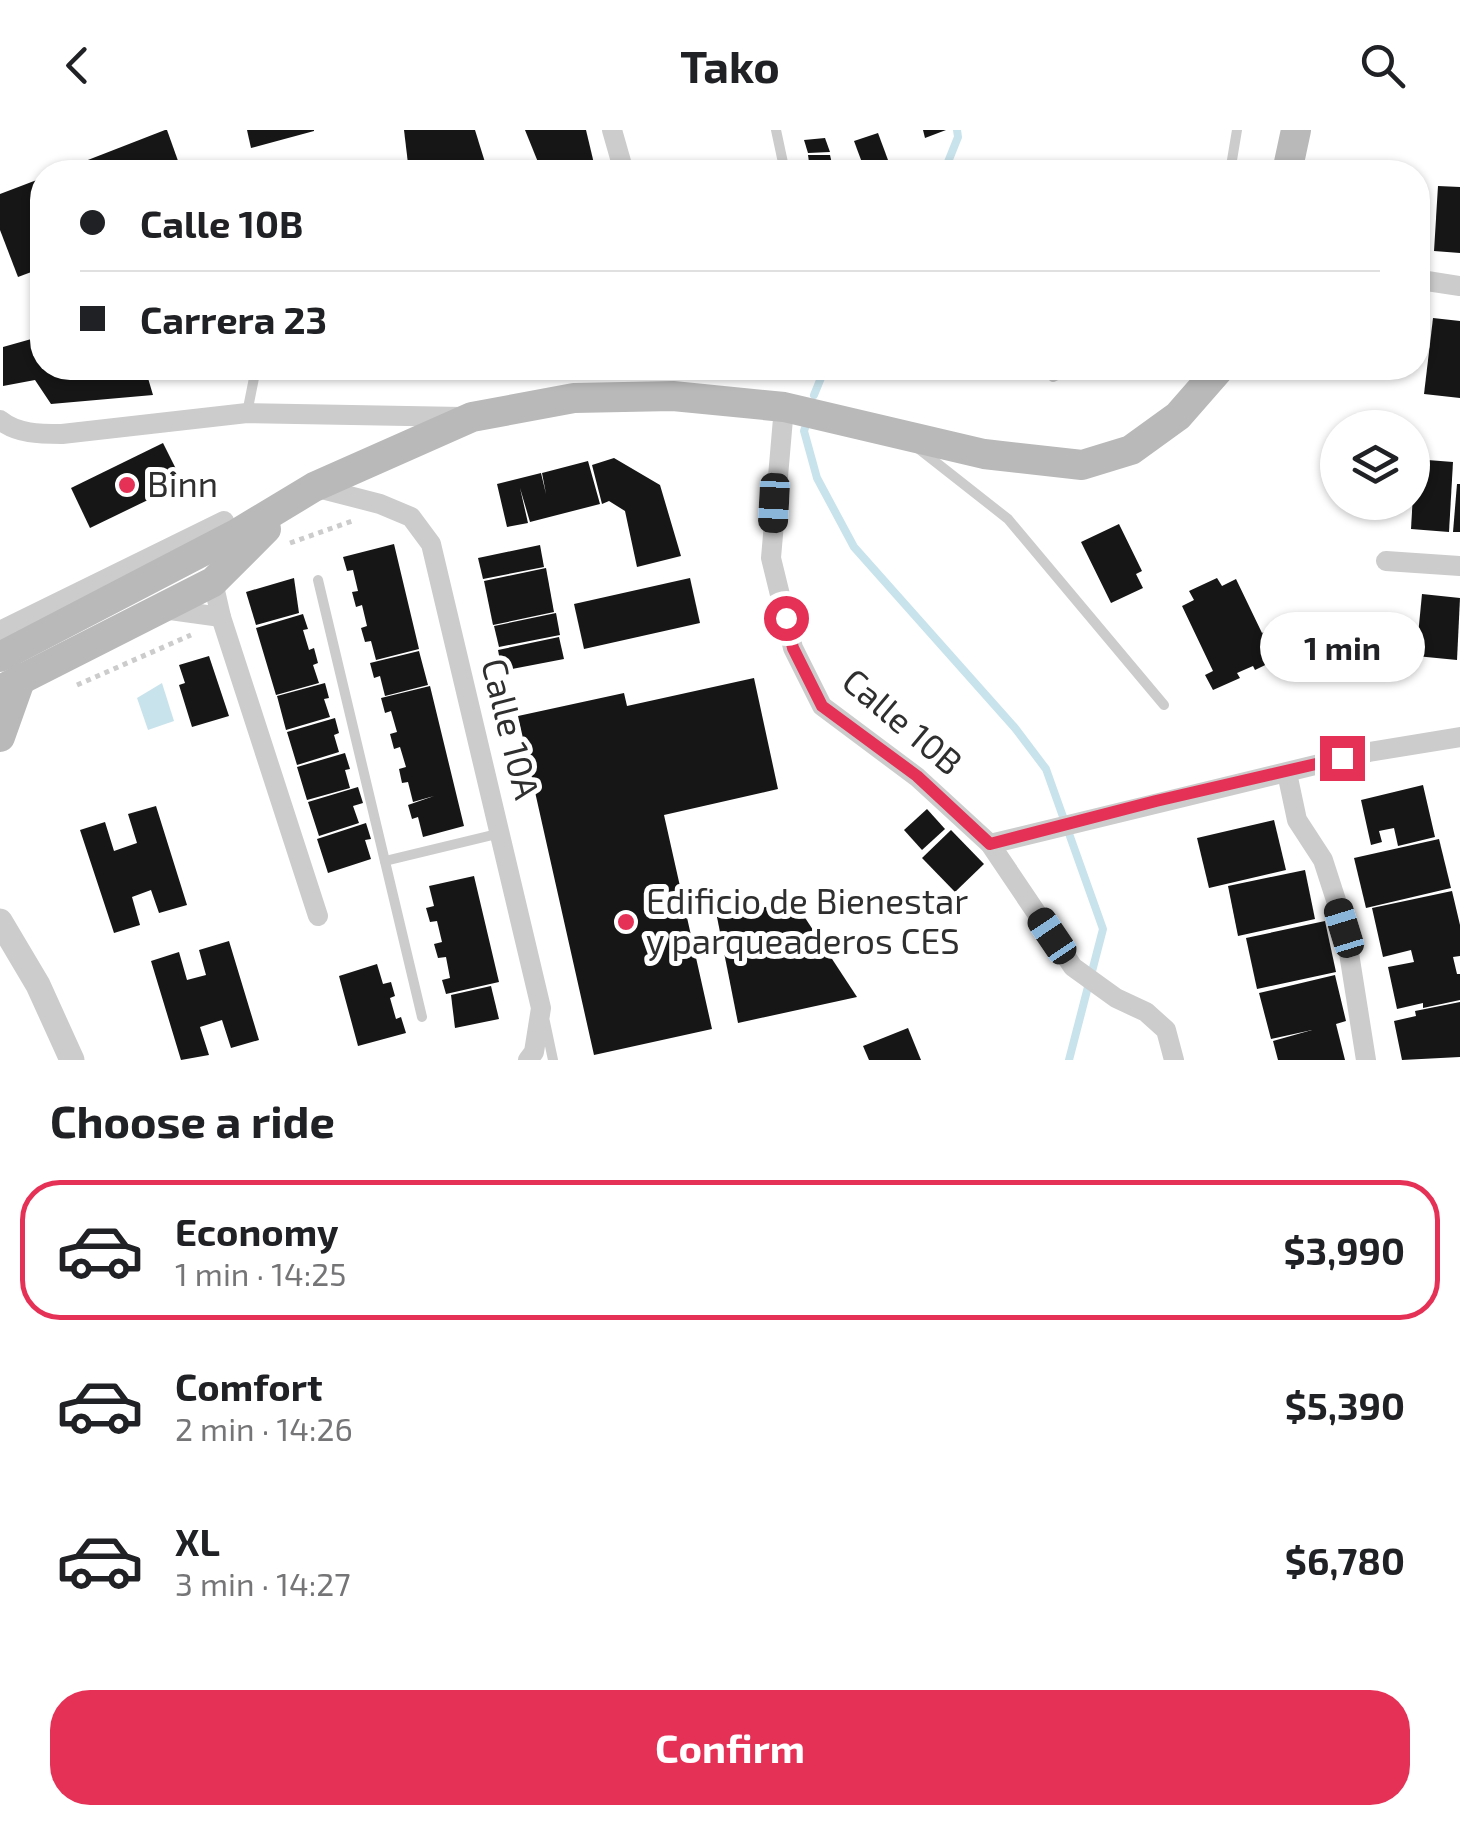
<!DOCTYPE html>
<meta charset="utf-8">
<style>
:root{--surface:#fff;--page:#f6f6f6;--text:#202124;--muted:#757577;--line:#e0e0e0;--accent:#e63157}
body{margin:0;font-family:"Exo 2",sans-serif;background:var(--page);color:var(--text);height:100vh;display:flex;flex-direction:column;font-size:38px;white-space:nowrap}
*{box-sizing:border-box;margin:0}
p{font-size:32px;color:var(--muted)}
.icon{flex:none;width:55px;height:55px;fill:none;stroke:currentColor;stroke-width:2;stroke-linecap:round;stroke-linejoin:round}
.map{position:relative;height:930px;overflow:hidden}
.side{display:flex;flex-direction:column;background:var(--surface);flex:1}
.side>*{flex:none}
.top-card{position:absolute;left:30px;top:30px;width:1400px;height:220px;border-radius:40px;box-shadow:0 2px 8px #0004;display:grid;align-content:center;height:220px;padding:0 50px;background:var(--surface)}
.tools{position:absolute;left:1320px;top:280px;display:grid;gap:20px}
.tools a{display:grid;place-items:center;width:110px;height:110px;border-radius:50%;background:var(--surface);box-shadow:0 2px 8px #0004;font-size:50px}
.end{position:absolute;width:45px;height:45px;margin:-22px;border:12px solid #e63157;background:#fff;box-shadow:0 0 0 5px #fff}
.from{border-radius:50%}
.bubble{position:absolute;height:70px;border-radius:35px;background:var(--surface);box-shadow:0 2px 8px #0004;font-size:32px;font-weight:700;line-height:70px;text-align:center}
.car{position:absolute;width:30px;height:60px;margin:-30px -15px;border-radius:12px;box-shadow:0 0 8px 2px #0007;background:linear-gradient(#222 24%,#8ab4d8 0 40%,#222 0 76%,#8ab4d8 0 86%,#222 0)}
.top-card b{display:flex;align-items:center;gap:35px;height:95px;font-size:38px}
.top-card b+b{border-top:2px solid var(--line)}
.top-card i{width:25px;height:25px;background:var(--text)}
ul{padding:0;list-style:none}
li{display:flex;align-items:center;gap:30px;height:140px;margin:0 20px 15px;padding:0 30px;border:5px solid transparent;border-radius:40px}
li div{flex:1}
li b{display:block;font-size:38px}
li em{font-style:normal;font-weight:700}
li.active{border-color:var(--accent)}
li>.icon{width:90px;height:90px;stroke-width:1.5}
h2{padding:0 50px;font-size:45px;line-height:120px}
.primary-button{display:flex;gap:20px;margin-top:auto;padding:20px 50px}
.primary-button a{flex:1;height:115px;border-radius:40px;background:var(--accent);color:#fff;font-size:40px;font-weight:700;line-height:115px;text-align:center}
header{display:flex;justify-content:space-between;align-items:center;height:130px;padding:0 50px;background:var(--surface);font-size:45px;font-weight:700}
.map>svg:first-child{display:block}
.water{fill:#c9e3ec}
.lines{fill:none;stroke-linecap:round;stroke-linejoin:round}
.stream{stroke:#c9e3ec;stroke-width:8}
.building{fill:#161616}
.path{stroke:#ccc;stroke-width:5;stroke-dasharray:5 5;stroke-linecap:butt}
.service{stroke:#ccc;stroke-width:10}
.minor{stroke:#ccc;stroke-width:20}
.tertiary{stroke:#ccc;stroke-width:25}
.secondary{stroke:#b9b9b9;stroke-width:30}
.route{stroke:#e63157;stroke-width:12}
.poi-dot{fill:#e63157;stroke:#fff;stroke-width:4}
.labels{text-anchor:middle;stroke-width:10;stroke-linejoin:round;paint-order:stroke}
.poi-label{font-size:35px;fill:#2f2f2f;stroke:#fff;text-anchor:start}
.street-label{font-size:35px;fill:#2f2f2f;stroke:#fff}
</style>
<header><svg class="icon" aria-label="back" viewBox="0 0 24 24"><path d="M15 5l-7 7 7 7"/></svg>Tako<svg class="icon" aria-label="search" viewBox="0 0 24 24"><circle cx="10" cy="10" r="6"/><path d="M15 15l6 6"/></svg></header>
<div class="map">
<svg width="1460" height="930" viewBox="0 0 1460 930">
<rect width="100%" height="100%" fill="#fff"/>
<path class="water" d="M162,553L174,591L148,600L137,568Z"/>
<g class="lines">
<g class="stream">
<path d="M944,42L958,7L957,0"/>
<path d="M814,265L825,238"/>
<path d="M807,292L804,301L817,348L854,417L1015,598L1046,639L1103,799L1069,930"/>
</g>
</g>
<g class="building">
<path d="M167,0L182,42H57L165,0Z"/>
<path d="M247,0H314V1L251,18Z"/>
<path d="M404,0H475L488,42H409Z"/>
<path d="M525,0H586L596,42H542Z"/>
<path d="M923,0H946L925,8Z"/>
<path d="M878,3L888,30L864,38L854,11Z"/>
<path d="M825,8L830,22L808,23L804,10Z"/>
<path d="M808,25H830L833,38L810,39Z"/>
<path d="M42,48V138L18,147L0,100V64Z"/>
<path d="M1438,56L1460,57V123L1434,121Z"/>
<path d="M1433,188L1460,191V268L1424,264Z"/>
<path d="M42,206V238H145L153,265L51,274L35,250L3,256V217Z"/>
<path d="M316,238H346L347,239L318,245Z"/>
<path d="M163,313L183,353L90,398L71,358Z"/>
<path d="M614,328L660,355L681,426L637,437L625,381L609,371L602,374L592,335Z"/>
<path d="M1415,329L1453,332L1449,402L1411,399Z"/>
<path d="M588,331L600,374L530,392L520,358L528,393L507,397L497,354L541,343L546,364L542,343Z"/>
<path d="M1457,354H1460V402H1453Z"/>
<path d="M1119,394L1142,441L1136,444L1143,458L1111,473L1081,412Z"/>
<path d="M394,414L419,519L376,530L371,511L365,512L361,498L367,496L362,475L356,477L352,462L358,461L353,440L347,441L343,427Z"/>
<path d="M540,415L544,437L483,449L478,428Z"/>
<path d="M546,438L554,482L493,495L484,451Z"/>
<path d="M294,448L299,483L256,495L246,462Z"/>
<path d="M690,448L700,493L584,519L574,474Z"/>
<path d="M1217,448L1222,456L1236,449L1262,503L1266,501L1280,528L1255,540L1253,536L1237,543L1240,548L1213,560L1205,545L1213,541L1182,476L1194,470L1189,461Z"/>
<path d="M1422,464L1460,468L1457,530L1416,526Z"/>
<path d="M556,483L560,505L499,517L494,496Z"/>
<path d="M303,484L308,499L303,500L309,520L314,518L318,533L313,535L319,553L276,565L256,498Z"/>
<path d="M559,507L564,529L502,541L498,520Z"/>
<path d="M419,521L428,555L385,566L380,546L374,548L370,533Z"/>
<path d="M209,526L229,586L192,597L179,555L185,553L179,535Z"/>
<path d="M754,548L778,659L664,685L712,899L594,925L518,586L624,563L627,576Z"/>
<path d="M325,553L329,568L324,569L330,587L286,600L277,566Z"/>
<path d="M430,556L464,696L423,707L418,687L412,689L408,675L434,666L413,672L408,652L402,653L399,639L406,637L400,617L394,619L390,604L397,602L391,581L385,583L381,568Z"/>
<path d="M335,588L339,603L334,605L339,622L297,635L287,602Z"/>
<path d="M345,623L350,639L345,640L350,658L307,670L297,637Z"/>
<path d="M1423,655L1435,707L1398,716L1394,698L1379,701L1382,712L1371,715L1361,670Z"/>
<path d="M358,657L363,673L353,676L359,693L319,706L308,672Z"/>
<path d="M156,676L187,775L159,783L151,760L132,767L140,795L114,803L80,700L105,692L114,721L137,713L128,684Z"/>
<path d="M927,679L945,699L922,720L904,700Z"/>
<path d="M1274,690L1286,740L1209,758L1197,708Z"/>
<path d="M366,693L371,709L365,710L371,729L328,743L317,709Z"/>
<path d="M951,700L984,734L955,762L922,728Z"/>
<path d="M1439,709L1451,758L1366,778L1354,728Z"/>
<path d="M1305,740L1315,789L1238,806L1228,756Z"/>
<path d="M474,746L499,852L446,864L442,850L450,848L446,827L438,828L434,814L442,812L437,791L430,792L426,778L434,776L429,756Z"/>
<path d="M1452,761L1460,795V826L1453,827L1457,844H1460V870L1423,878V873L1397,879L1388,837L1414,832L1411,820L1383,827L1372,778Z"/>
<path d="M794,771L857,867L738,893L717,787Z"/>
<path d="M1325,791L1336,842L1257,859L1246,808Z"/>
<path d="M229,811L259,910L231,918L222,890L200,897L209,925L181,930L151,831L179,822L187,850L206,845L199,820Z"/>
<path d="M377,834L383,854L391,852L395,866L390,868L396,889L401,887L406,903L358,916L339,846Z"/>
<path d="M1335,845L1346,891L1336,894L1345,930H1278L1273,911L1312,900L1271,909L1259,863Z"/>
<path d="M491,856L499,889L455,898L451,865Z"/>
<path d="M1460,872V927L1402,930L1394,891L1416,886L1415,881Z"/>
<path d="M908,898L921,930H869L863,916Z"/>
</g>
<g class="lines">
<g class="path">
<path d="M290,413L355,390"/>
<path d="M77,555L191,505"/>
</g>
<g class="service">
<path d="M776,0L785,42"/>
<path d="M1230,42L1237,0"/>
<path d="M1053,247L1071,238"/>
<path d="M247,283L256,238"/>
<path d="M919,319L1008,389L1164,575"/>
<path d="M318,450L422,887"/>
<path d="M385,731L501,703"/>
<path d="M545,892L553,930"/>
</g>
<g class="minor">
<path d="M612,0L624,42"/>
<path d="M1427,151L1460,156"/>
<path d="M784,277L771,428L793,518L822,576L917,647L990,714L1073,837L1116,868L1146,882L1166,900L1174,930"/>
<path d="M0,290C17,304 40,304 62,304L247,283L463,287"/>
<path d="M314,357L380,374L411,387L431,414L541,878L534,922L528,930"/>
<path d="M1386,431L1460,436"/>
<path d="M213,452L221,487L318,786"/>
<path d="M163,479L221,487"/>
<path d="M0,501L224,391"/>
<path d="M1287,643L1297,690L1323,730L1345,798L1366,930"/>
<path d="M990,714L1369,622L1460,607"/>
</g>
<path class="tertiary" d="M0,791L38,855L72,930"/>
<g class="secondary">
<path d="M1287,42L1296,0"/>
<path d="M0,527L236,404L314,357L472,287L574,268L673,266L784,277L984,324L1082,335L1131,320L1178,286L1220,238"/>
<path d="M0,560L213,452L266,399"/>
<path d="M0,607L21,548"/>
</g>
</g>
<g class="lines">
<path class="route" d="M786,488L793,518L822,576L917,646L990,714L1156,671L1342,628"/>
</g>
<g class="poi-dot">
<circle cx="127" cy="355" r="10"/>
<circle cx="626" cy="792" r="10"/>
</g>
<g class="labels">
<g class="poi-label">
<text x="147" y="367">Binn</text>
<text x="646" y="784">Edificio de Bienestar<tspan x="646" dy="40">y parqueaderos CES</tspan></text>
</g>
<g class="street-label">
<text transform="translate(902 592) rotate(40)" y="12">Calle 10B</text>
<text transform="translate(510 599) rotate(76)" y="12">Calle 10A</text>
</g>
</g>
</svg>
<div class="tools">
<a><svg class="icon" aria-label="layers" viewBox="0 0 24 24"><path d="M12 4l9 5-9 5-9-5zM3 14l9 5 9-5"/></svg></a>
</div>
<i class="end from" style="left:786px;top:488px"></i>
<i class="end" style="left:1342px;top:628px"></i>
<div class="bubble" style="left:1260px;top:482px;width:165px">1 min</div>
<i class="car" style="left:774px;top:373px;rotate:183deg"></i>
<i class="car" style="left:1344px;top:798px;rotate:343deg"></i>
<i class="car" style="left:1052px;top:806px;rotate:326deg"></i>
<div class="top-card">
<b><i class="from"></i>Calle 10B</b>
<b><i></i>Carrera 23</b>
</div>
</div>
<section class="side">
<h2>Choose a ride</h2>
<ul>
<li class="active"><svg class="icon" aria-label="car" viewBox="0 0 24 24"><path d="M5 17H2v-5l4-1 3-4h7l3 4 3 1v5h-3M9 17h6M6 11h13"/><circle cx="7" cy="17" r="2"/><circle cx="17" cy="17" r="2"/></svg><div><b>Economy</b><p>1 min · 14:25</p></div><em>$3,990</em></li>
<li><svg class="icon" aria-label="car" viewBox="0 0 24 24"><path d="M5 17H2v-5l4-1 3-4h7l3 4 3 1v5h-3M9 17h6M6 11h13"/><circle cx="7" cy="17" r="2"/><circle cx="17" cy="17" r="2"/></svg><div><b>Comfort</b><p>2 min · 14:26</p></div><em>$5,390</em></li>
<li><svg class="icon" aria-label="car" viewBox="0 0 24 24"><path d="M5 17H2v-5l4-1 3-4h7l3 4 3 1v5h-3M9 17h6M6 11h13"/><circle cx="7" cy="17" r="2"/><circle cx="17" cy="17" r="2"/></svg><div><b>XL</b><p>3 min · 14:27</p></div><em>$6,780</em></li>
</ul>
<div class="primary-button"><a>Confirm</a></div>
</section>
